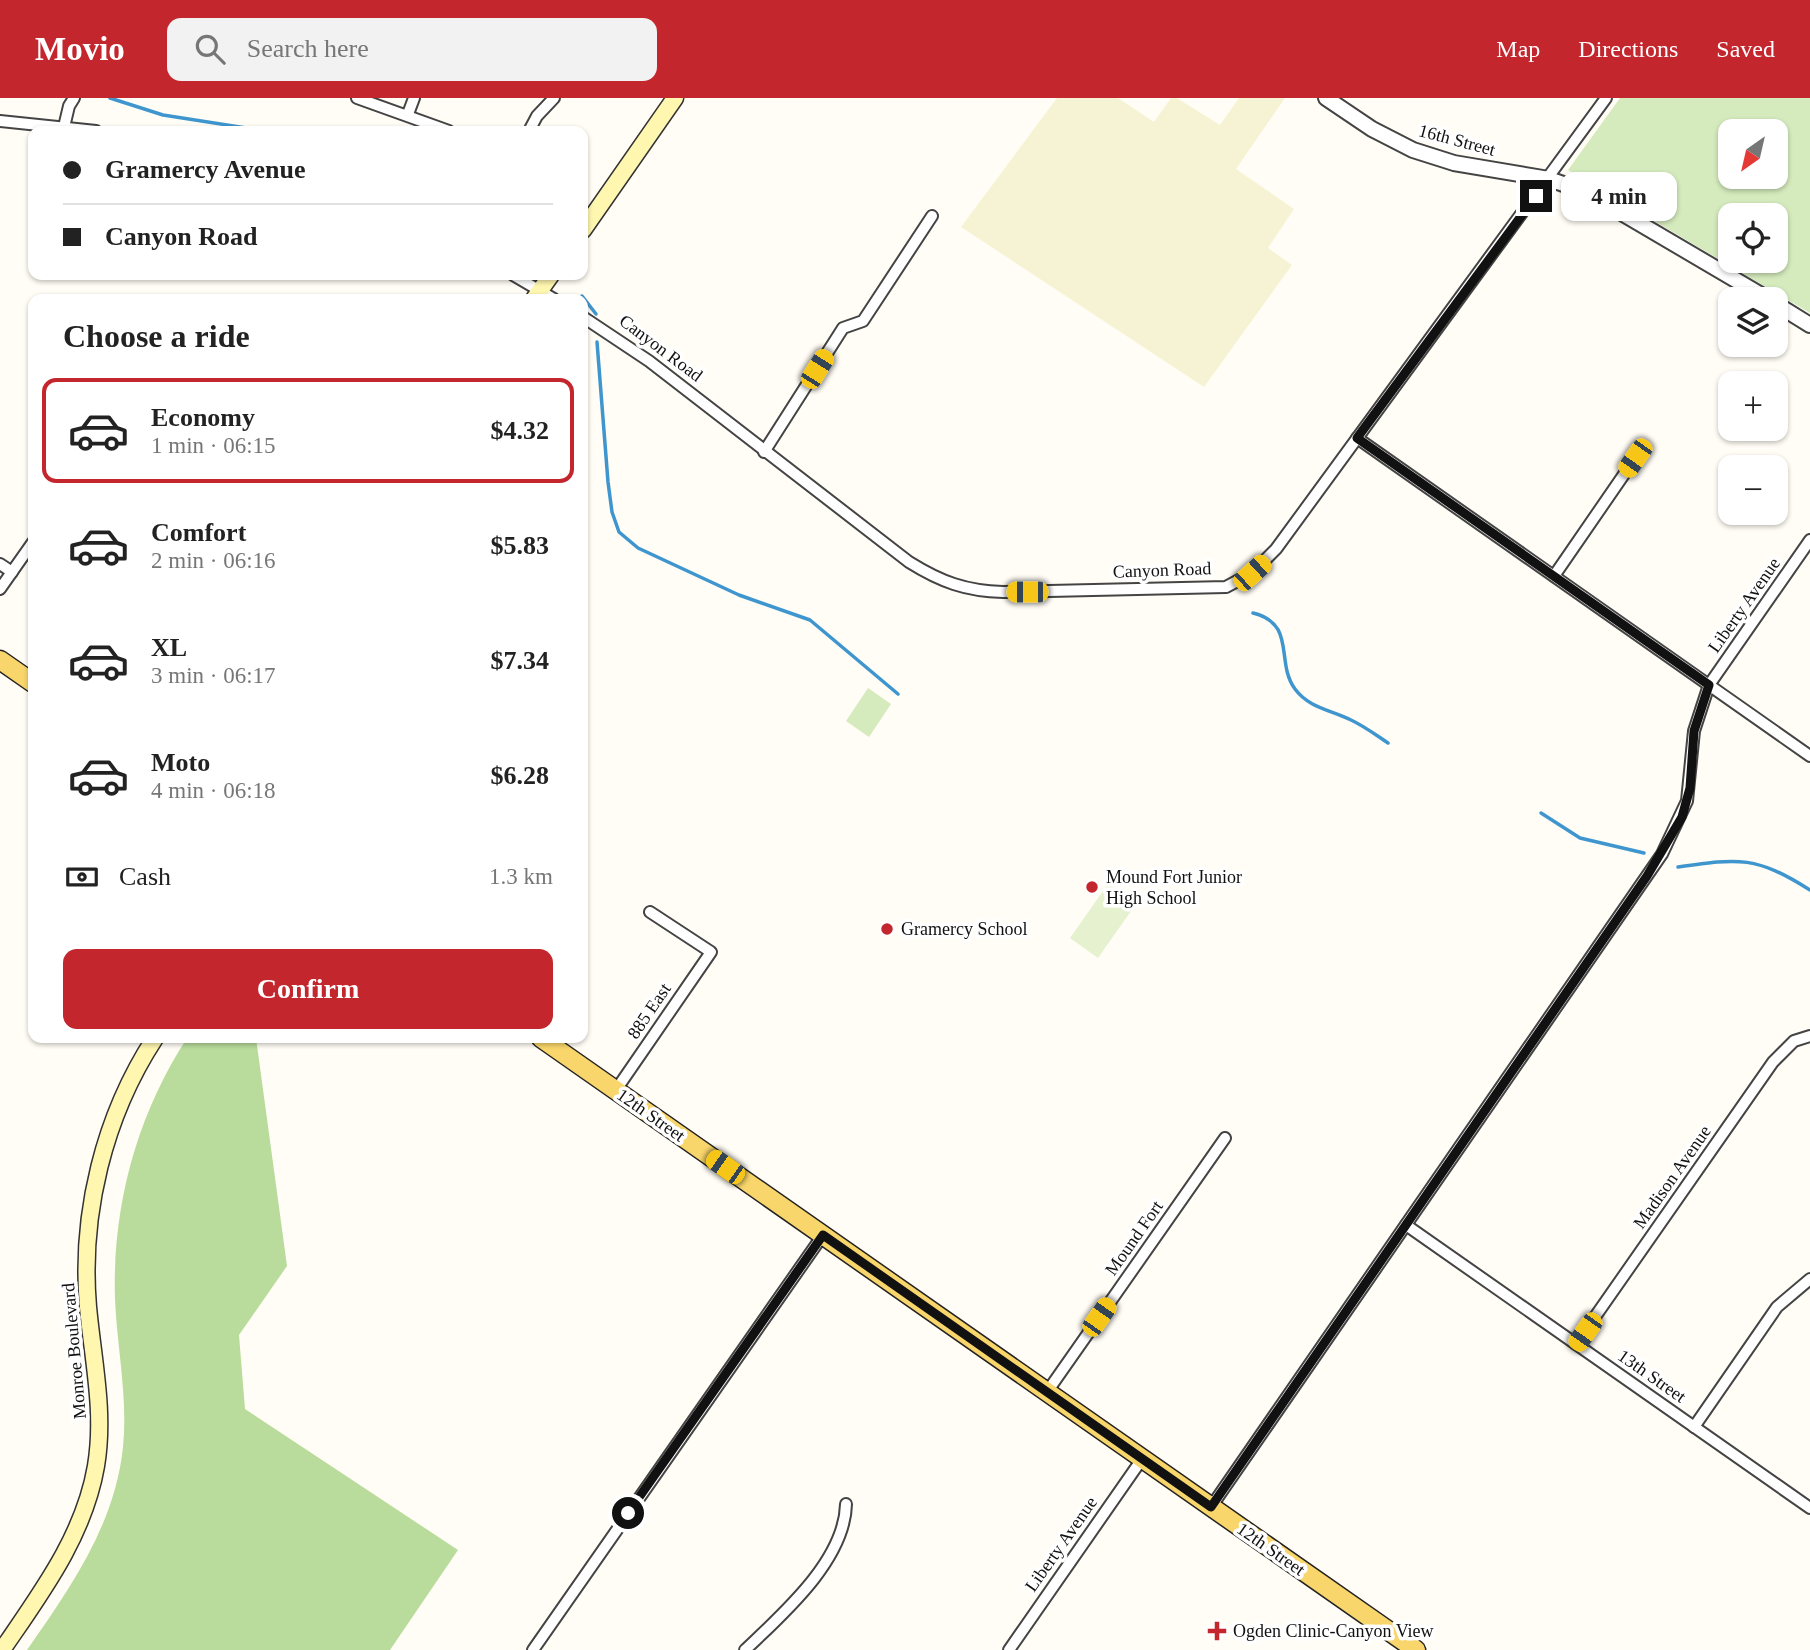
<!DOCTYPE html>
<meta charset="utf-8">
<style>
:root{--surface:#fff;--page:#f2f2f2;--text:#222;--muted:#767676;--line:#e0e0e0;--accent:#c4262e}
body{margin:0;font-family:Georgia,serif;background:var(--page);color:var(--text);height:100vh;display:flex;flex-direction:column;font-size:26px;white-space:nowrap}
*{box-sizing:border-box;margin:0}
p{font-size:23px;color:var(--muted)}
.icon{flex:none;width:38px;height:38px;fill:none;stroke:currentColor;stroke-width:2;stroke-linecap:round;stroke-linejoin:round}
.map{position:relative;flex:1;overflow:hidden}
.details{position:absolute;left:28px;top:196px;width:560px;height:749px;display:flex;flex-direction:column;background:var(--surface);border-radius:14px;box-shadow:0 2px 5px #0004}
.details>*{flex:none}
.guide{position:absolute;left:28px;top:28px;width:560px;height:154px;border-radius:14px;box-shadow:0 2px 5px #0004;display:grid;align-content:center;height:154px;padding:0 35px;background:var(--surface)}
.needle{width:46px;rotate:214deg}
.tools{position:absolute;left:1718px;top:21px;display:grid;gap:14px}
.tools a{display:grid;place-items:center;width:70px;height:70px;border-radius:14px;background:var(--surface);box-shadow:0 2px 5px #0004;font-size:35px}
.end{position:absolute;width:32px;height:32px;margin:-16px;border:9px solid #111;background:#fff;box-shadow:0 0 0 4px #fff}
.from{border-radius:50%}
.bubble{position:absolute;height:49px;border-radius:14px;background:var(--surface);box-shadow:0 2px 5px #0004;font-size:23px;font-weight:700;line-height:49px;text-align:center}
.car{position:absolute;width:21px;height:42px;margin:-21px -10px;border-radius:9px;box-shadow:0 0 5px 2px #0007;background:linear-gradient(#f5c518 24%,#345 0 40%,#f5c518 0 76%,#345 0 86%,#f5c518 0)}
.guide b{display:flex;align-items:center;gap:24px;height:66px;font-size:26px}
.guide b+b{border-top:2px solid var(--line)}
.guide i{width:18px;height:18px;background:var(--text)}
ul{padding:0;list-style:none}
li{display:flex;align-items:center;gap:21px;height:105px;margin:0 14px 10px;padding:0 21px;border:4px solid transparent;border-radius:14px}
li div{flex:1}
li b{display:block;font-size:26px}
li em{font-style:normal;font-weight:700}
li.active{border-color:var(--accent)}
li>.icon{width:63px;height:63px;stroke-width:1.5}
h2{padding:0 35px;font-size:32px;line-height:84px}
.pay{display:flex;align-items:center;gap:18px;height:77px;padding:0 35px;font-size:26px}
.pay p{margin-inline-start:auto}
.action{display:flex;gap:14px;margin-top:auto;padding:14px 35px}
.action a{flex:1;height:80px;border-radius:14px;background:var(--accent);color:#fff;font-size:28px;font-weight:700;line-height:80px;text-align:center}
header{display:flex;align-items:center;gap:42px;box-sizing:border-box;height:98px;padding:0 35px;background:var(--accent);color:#fff}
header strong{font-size:33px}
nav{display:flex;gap:38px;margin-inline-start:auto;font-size:24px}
.search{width:490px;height:63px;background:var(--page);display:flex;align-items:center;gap:18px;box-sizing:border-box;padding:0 24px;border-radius:14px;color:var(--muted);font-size:26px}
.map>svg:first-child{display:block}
.farmland{fill:#f6f3d4}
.green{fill:#d5ebbd;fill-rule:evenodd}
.forest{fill:#b9dc9c}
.pitch{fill:#e6f2cf}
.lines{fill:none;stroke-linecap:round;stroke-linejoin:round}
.stream{stroke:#3f96cf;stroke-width:3.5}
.minor-casing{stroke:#444;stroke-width:14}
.tertiary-casing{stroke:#444;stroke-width:18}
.secondary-casing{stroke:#333;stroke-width:19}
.primary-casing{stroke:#222;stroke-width:21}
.minor{stroke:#fff;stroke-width:10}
.tertiary{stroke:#fff;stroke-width:14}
.secondary{stroke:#fff6b0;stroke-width:16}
.primary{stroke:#f9d66b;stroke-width:18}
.route{stroke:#111;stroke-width:9}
.poi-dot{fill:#c4262e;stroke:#fff;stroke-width:2.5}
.labels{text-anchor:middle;stroke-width:7;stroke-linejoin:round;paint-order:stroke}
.street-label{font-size:18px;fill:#111;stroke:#fff}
.poi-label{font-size:18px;fill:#111;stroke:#fff;text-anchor:start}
</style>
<header>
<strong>Movio</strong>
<div class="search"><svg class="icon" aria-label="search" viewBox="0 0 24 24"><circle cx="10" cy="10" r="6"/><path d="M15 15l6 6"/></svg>Search here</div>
<nav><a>Map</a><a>Directions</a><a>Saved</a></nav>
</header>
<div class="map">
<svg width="1810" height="1552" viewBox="0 0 1810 1552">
<rect width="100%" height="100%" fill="#fffdf5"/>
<path class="farmland" d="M1057,0H1118L1154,24L1171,0H1177L1220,27L1239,0H1285L1236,71L1294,111L1268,150L1292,167L1204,289L961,129Z"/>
<g class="green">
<path d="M1620,0H1810V215L1568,72ZM1731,33H1776V79H1731ZM1731,117H1776V163H1731Z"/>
<path d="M868,590L891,606L869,639L846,623Z"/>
</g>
<path class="forest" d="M187,940H256L287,1168L239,1237L245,1311L458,1452L390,1552H27C70,1490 115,1427 123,1349C128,1299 117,1250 115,1201C112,1108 137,1017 187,940Z"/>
<path class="pitch" d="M1108,786L1136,806L1098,860L1070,840Z"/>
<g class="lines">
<g class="stream">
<path d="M110,0L163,17L265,33"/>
<path d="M582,198L596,216"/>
<path d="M597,244L608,384L612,414L619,434L638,450L739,497L810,522L898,596"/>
<path d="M1253,515C1297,526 1275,564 1295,591C1309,610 1331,612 1351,622C1364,628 1376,637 1388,645"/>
<path d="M1541,715L1580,740L1644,755"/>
<path d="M1678,769C1740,760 1756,758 1810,792"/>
</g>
<g class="minor-casing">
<g id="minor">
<path d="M357,0L449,33"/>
<path d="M408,16L414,0"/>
<path d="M0,23L96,33"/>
<path d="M64,29L69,8L74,0"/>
<path d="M529,33L537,18L554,0"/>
<path d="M513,177L554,201"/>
<path d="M583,219L649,263L909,464C941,484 966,493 1003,494L1226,489L1252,475L1276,451L1606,0"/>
<path d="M1357,340L1810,658"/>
<path d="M764,354L843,230L863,223L932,118"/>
<path d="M0,466L12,474"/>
<path d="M1554,478L1638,356"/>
<path d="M0,491L33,444"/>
<path d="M616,992L711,854L650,814"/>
<path d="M1406,1127L1810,1410"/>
<path d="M1576,1246L1773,964L1794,943L1810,938"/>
<path d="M1047,1294L1225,1040"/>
<path d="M1694,1329L1777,1209L1810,1181"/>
<path d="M1211,1409L1662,756L1687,703L1694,633L1709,587L1810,442"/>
<path d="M533,1552L823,1137"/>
<path d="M745,1552C783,1516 845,1462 846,1406"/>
<path d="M1009,1552L1142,1361"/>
</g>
</g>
<g class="tertiary-casing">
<g id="tertiary">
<path d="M1326,0L1372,31L1413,52L1454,65L1549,81L1586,94L1768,201"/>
<path d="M1776,206L1810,227"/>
</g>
</g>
<g class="secondary-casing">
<g id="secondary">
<path d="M583,132L675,0"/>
<path d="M534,201L551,177"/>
<path d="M2,1552C41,1495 84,1438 96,1368C105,1314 93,1263 88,1209C80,1116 104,1018 155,940"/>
</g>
</g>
<g class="primary-casing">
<g id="primary">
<path d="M0,562L33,585"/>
<path d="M541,940L1416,1552"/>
</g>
</g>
<use href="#minor" class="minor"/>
<use href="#tertiary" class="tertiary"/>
<use href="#secondary" class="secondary"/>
<use href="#primary" class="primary"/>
</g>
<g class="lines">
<path class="route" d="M628,1415L823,1137L1211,1409L1647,778L1682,719L1690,690L1694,633L1709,587L1357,340L1536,98"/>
</g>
<g class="poi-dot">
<circle cx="1092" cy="789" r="7"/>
<circle cx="887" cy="831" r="7"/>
<path d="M1213.5 1522.5h7v7h7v7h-7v7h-7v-7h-7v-7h7z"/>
</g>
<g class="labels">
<g class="street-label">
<text transform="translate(1457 42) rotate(15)" y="6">16th Street</text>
<text transform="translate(661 250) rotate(37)" y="6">Canyon Road</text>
<text transform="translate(1162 472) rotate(-2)" y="6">Canyon Road</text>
<text transform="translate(1744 507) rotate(-55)" y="6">Liberty Avenue</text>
<text transform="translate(649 913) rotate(-56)" y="6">885 East</text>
<text transform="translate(651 1017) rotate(35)" y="6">12th Street</text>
<text transform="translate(1672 1079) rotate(-55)" y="6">Madison Avenue</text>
<text transform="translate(1134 1140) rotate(-55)" y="6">Mound Fort</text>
<text transform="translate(74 1253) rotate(-95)" y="6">Monroe Boulevard</text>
<text transform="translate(1652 1278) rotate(35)" y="6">13th Street</text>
<text transform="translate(1061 1446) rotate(-55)" y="6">Liberty Avenue</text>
<text transform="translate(1271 1451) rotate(35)" y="6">12th Street</text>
</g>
<g class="poi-label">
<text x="1106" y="785">Mound Fort Junior<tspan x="1106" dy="21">High School</tspan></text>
<text x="901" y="837">Gramercy School</text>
<text x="1233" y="1539">Ogden Clinic-Canyon View</text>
</g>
</g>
</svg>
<div class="tools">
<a><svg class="needle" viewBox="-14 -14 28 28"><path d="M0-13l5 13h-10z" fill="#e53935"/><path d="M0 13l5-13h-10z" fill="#767676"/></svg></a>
<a><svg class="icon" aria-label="locate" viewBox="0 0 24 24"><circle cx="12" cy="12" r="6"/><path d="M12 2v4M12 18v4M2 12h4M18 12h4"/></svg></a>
<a><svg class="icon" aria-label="layers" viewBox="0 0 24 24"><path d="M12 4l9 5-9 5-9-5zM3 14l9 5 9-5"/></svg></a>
<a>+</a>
<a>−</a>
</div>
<i class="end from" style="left:628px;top:1415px"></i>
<i class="end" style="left:1536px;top:98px"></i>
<div class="bubble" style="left:1561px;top:74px;width:116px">4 min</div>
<i class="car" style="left:817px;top:271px;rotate:32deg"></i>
<i class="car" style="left:1635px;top:360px;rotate:215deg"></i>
<i class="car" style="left:1252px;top:475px;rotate:48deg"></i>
<i class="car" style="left:1027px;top:494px;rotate:270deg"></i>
<i class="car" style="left:725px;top:1069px;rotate:305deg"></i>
<i class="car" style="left:1099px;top:1219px;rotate:35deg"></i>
<i class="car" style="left:1585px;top:1234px;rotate:215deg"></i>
<div class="guide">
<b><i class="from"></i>Gramercy Avenue</b>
<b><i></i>Canyon Road</b>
</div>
<section class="details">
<h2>Choose a ride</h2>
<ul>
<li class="active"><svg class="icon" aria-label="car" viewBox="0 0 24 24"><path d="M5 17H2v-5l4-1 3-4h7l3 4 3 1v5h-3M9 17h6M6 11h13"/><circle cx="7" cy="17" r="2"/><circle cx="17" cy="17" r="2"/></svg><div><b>Economy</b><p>1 min · 06:15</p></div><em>$4.32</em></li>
<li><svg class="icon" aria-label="car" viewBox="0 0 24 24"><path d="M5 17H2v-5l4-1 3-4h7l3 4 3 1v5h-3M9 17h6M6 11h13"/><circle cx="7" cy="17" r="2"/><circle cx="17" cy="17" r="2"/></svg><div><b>Comfort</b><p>2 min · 06:16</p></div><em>$5.83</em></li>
<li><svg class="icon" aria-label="car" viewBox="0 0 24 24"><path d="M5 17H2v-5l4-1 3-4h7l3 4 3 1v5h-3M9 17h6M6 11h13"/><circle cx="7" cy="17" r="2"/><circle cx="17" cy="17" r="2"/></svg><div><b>XL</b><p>3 min · 06:17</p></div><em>$7.34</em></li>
<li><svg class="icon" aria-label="car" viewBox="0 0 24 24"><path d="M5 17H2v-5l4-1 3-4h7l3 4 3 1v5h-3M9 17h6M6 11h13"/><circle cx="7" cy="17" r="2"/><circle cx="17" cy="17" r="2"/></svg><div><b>Moto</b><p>4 min · 06:18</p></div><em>$6.28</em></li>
</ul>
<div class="pay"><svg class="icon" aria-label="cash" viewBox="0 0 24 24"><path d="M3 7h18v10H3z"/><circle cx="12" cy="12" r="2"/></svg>Cash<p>1.3 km</p></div>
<div class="action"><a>Confirm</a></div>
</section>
</div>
